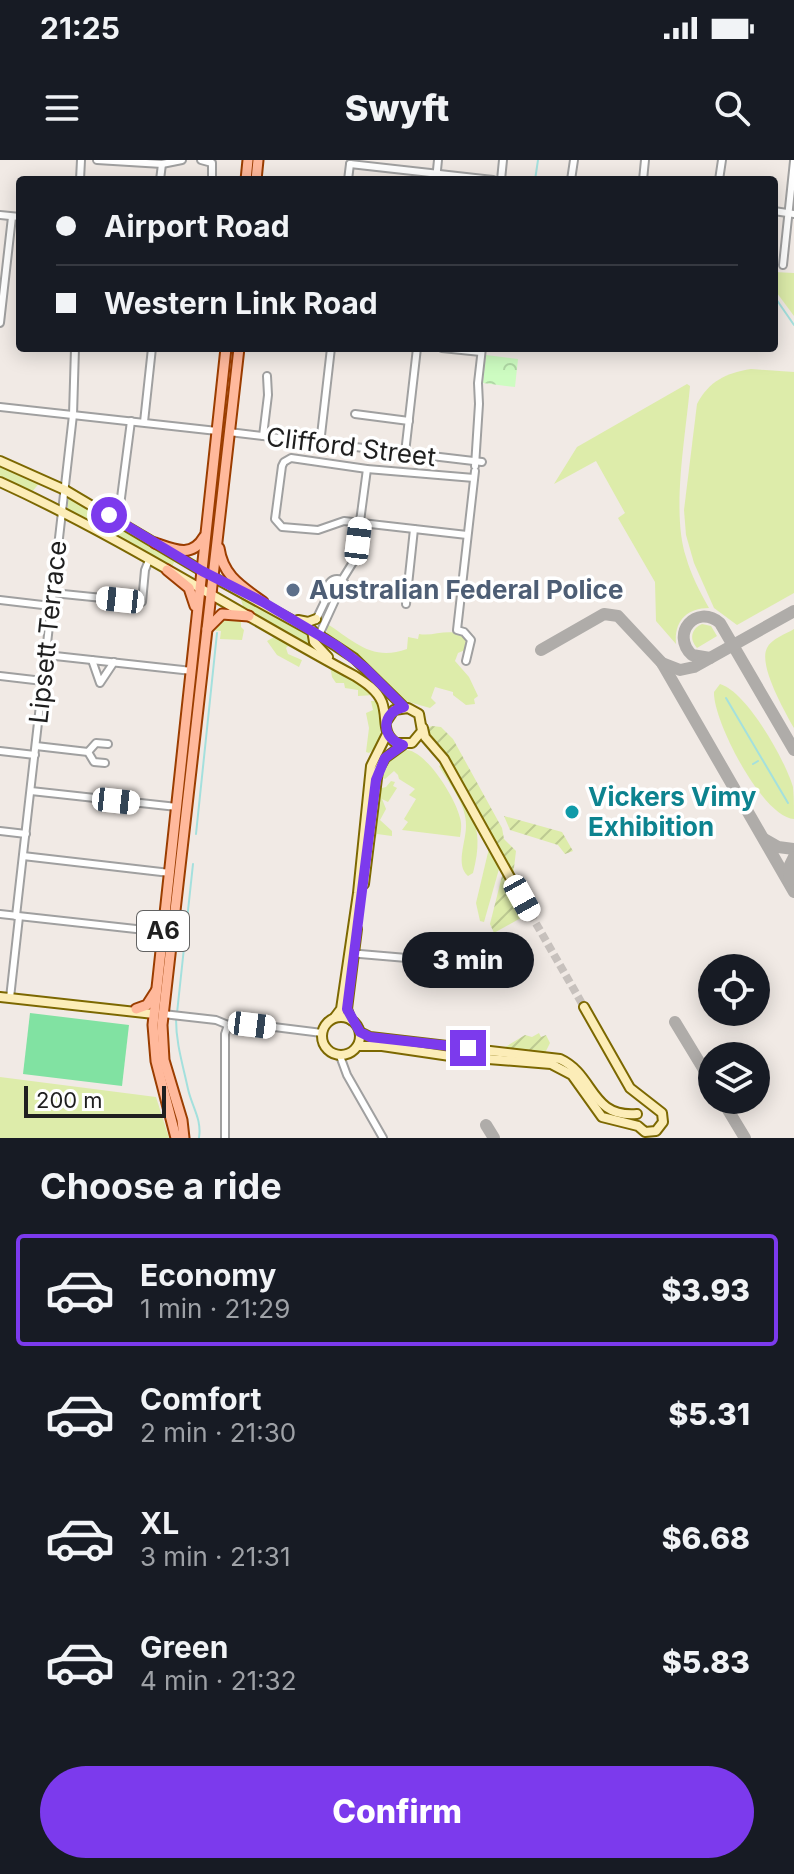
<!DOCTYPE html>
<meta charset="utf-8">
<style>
:root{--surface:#171b24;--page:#20242c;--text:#f1f3f6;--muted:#9ea1a6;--line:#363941;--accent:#7c3aed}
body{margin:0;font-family:Inter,sans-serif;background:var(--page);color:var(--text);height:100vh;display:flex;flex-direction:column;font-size:30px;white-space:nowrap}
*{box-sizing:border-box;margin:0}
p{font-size:26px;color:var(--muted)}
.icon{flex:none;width:44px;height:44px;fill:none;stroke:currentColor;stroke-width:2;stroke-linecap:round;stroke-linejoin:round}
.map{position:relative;height:978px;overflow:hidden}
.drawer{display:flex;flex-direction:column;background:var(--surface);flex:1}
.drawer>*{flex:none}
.top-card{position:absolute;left:16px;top:16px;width:762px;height:176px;border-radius:8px;box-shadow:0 4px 20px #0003;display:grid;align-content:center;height:176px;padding:0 40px;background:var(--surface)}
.tools{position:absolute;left:698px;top:794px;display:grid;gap:16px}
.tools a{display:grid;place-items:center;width:72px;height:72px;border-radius:50%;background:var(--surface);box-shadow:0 4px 20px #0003;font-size:40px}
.scale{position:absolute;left:24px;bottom:20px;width:142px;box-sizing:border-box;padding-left:8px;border:4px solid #1f1f1f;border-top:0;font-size:22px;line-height:28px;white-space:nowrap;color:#1f1f1f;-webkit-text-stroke:6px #fff;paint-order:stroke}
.end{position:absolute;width:36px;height:36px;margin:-18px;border:10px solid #7c3aed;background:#fff;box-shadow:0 0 0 4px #fff}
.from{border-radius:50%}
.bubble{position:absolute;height:56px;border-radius:28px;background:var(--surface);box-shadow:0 4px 20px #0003;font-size:26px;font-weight:800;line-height:56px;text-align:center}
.car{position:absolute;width:24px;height:48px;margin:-24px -12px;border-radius:10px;box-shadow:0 0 6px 2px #0007;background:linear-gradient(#fff 24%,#345 0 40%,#fff 0 76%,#345 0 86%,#fff 0)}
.top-card b{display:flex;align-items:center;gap:28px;height:76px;font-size:30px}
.top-card b+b{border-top:2px solid var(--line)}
.top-card i{width:20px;height:20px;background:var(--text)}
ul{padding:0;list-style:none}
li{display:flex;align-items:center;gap:24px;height:112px;margin:0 16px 12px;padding:0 24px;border:4px solid transparent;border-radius:8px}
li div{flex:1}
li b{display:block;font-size:30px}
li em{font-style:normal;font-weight:800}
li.current{border-color:var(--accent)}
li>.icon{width:72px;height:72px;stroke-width:1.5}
h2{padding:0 40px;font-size:36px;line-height:96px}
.button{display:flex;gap:16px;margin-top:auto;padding:16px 40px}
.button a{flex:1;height:92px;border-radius:48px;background:var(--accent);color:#fff;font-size:32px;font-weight:800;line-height:92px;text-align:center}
.status{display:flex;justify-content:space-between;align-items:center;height:56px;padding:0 40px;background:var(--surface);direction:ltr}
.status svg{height:22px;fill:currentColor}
header{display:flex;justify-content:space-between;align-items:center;height:104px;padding:0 40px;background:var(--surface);font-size:36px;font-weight:800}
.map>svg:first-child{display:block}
.grass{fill:#ddecaa}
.park{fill:url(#park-crowns)}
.garden{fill:url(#garden-furrows)}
.pitch{fill:#81e2a2}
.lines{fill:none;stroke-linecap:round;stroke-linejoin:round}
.stream{stroke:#a4e0dd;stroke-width:2}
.taxiway{stroke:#afaca9;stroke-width:12}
.secondary-tunnel{stroke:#c7c1bd;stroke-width:8;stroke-dasharray:8 4;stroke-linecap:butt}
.street-casing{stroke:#a0a0a0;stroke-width:10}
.secondary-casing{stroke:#7c6801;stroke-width:12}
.primary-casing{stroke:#9b3d00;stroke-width:13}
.street{stroke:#fff;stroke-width:6}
.secondary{stroke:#fcedb8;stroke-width:8}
.primary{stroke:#ffb99c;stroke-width:9}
.route{stroke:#7c3aed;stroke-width:10}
.service-dot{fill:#5c6f8a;stroke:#fff;stroke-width:3}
.culture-dot{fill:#0f9aa8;stroke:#fff;stroke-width:3}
.labels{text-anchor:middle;stroke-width:7;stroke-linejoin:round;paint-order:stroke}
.shield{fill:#fff;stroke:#626262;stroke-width:2}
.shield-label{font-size:24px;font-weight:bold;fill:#1f1f1f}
.street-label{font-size:26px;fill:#1f1f1f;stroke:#fff}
.service-label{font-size:26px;font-weight:bold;fill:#4e5e75;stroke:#fff;text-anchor:start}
.culture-label{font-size:26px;font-weight:bold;fill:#0d838f;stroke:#fff;text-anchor:start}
</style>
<div class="status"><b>21:25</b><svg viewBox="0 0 49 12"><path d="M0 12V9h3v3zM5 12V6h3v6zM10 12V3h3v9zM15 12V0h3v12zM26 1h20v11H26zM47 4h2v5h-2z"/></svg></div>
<header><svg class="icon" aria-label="menu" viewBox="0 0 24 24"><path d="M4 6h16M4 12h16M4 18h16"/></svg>Swyft<svg class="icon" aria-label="search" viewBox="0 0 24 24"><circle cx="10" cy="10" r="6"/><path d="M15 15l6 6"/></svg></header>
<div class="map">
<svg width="794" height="978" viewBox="0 0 794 978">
<defs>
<pattern id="park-crowns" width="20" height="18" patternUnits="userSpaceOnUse" patternTransform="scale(2)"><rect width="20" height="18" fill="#cdfcc1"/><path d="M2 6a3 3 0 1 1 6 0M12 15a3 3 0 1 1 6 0" fill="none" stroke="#b0d8a5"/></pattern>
<pattern id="garden-furrows" width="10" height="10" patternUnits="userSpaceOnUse" patternTransform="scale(2)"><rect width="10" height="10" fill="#ddecaa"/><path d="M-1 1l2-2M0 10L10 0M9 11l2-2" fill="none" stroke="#bdca92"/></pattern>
</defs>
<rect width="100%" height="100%" fill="#f1eae5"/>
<g class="grass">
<path d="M774,112L794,113V156L774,129Z"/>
<path d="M751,209L794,212V433L737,465L714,448L694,403L686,375L684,350L697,244C709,221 726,213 751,209Z"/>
<path d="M687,224L690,226C686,274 671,352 686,397C691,415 700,432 709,448C686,448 674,462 676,484L656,461L655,422L618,358L625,353L596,301L554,324L577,287Z"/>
<path d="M0,304L40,322L32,332L0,317Z"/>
<path d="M71,338L175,400L171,409L68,350L67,339Z"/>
<path d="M239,433L310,472L314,488L243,446Z"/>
<path d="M223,457L241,460V467L244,470L242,480L220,479L221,471L211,470Z"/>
<path d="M326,463C354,481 372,502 407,489L408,477L418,479L419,474C436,477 454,465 466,480L465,490L458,493L455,501L469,517L478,536L474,539L475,544L466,545L453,535V532L435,527L431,538L436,543L430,548L402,540L327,473Z"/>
<path d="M702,464L711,466L717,476L697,488C689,479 691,469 702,464Z"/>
<path d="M794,469V568C785,552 758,505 767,488C771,479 786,474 794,469Z"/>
<path d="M276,476L303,492L304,494L288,486L286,488L288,494L302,500L299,507L277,495L267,481Z"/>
<path d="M330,506L364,526L374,535L358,536V530L345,528L344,523H336L332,517Z"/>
<path d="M720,524C747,532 785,600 793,627C794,637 794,649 794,659C763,658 713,561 714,532Z"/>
<path d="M371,541H376C385,555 383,584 369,593L366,592L369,568L366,553L373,550Z"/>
<path d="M407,590C427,592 456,639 460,658C462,664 461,671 460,677L402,670L408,662L404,659L416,639L409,635L415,629L399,619L398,615L394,611L385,619L381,617C385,603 392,593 407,590Z"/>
<path d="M443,604C467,647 487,662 473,713L468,716C455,705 466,682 466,666C467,645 449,624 439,606Z"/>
<path d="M391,621L395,622L393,626L397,628L388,642L382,639L386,649L380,660L392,671V676L377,674L376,678L374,677L378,629L386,627Z"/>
<path d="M490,684L499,709L484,762L480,761L476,743Z"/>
<path d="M0,917L156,937L169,978H0Z"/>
</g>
<path class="park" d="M486,195L518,199L515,227L483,223Z"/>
<g class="garden">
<path d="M432,566L441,567L453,579L502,668L504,679L516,691L513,716L477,649L428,575L429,567Z"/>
<path d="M504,656L562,672L573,691L565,694L558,685L510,670Z"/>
<path d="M503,712L526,755L494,773L490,764Z"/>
<path d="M539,873L541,877L546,875L550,883L545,893L502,889L525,875L532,877Z"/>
</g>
<path class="pitch" d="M30,853L129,865L122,926L23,914Z"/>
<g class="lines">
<g class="stream">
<path d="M535,20L538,0"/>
<path d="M774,136L794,165"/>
<path d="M726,538L788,643"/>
<path d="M753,604L758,601"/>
<path d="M196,674L217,473"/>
<path d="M177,853L193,704"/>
<path d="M176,859C176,884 183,905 188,929C192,947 202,959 199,978"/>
</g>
<g class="taxiway">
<path d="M541,490L604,454L618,456L662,503L794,732"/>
<path d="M710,498L692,495C670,474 696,443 720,463L794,590"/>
<path d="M662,503L680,510L694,507L794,451"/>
<path d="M764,679L778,687L794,689"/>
<path d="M789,721L790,705L794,697"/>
<path d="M675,862L712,923"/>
<path d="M722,940L745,978"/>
<path d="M486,965L494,978"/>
</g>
<path class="secondary-tunnel" d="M530,753L584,847"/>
<g class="street-casing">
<g id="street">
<path d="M97,0L162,4L182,0"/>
<path d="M201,0L212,3V20"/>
<path d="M350,4L493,20"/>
<path d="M80,20L81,0"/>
<path d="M160,20L162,4"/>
<path d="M348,20L350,4"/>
<path d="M436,20L438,0"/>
<path d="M501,20L503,0"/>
<path d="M571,20L574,0"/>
<path d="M643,20L645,0"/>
<path d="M719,20L722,0"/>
<path d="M774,51L794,54"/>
<path d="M0,55L20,57"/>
<path d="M783,105L794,1"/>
<path d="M0,163L12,57"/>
<path d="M442,188L481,192"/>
<path d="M0,247L217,271"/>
<path d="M355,254L409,261"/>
<path d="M144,262L152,188"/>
<path d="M229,272L482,302"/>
<path d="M263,276L268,235L267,216"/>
<path d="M320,284L331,188"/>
<path d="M405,293L417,188"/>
<path d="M475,306L479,244L478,223L482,188"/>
<path d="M118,361L131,261"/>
<path d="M467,375L344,361L318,370L282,367L275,359L282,306L284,302L291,298L367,309L474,318"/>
<circle cx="337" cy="428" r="9"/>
<path d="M342,420L355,399L367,309"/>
<path d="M53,433L142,442L145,410L149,400"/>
<path d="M0,440L51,446"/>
<path d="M406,444L414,369"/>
<path d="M316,460L329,433"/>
<path d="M319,475L336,438"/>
<path d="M46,495L192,511"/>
<path d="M92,500L100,523L114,502"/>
<path d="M466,501L471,480L464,472L457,470L475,311"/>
<path d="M0,516L43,521"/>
<path d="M36,586L88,592L94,602L105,603"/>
<path d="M0,591L35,595"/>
<path d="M88,592L96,583L108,584"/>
<path d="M31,631L177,647"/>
<path d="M0,671L26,674"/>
<path d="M23,696L170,713"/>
<path d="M0,754L163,772"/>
<path d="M16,756L73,255L75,188"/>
<path d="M360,794L430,800"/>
<path d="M10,838L19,757"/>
<path d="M163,854L216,860L228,865L234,862L322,873"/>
<path d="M340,896L347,915L383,978"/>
<path d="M225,978V874L228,865"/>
</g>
</g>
<g class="secondary-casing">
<g id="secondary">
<path d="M0,301L65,330L202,411L319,475L354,498L404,547"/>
<path d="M0,322C123,378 236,452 355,516C366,523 377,530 382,542C388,558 381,573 396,583H412L422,571L419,554L408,548L394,550L386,562"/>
<path d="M298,460L308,462L316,459"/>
<path d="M312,470L314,482L328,497"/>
<path d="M423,568L425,577L444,599L530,753"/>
<path d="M364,724L378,610L385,598L403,585"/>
<path d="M0,837L154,854"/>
<circle cx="341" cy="876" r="19"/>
<path d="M335,857L341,849L358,733L371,606L387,574"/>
<path d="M351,860L347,849L357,769"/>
<path d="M360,872L370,877L560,899C595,915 590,958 637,954"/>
<path d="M358,886H382L450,896L551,904L572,915L602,957L638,966L645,972L656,971L663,962L662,953L630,928L584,847"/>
</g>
</g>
<g class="primary-casing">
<g id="primary">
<path d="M246,20L248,0"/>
<path d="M256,20L258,0"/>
<path d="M155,383C175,390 192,398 204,377"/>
<path d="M219,388C223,416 241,426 263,442"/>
<path d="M167,410L189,428L195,446"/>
<path d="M207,469L222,454L249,456"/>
<path d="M136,849L147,845L156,831"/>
<path d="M176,978L156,901L153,865L226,188"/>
<path d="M184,978L182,960L164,900L162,865L239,188"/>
</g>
</g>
<use href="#street" class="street"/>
<use href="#secondary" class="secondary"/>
<use href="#primary" class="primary"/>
</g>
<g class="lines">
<path class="route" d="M109,355L202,411L263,442L337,486L365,508L404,547C381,552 380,578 403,585L385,598L376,620L347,849L360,872L370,877L468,888"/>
</g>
<circle class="service-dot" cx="293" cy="430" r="8"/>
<circle class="culture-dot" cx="572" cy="652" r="8"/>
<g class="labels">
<rect class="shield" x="137" y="751" width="52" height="40" rx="6"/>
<g class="shield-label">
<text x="163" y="779">A6</text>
</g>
<g class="street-label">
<text transform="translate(351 287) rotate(7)" y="9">Clifford Street</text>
<text transform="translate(48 472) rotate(-84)" y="9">Lipsett Terrace</text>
</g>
<g class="service-label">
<text x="309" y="439">Australian Federal Police</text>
</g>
<g class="culture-label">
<text x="588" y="646">Vickers Vimy<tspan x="588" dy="30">Exhibition</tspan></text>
</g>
</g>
</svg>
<div class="tools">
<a><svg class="icon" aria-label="locate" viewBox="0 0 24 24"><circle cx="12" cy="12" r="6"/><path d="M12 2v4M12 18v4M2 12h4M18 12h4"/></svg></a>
<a><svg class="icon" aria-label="layers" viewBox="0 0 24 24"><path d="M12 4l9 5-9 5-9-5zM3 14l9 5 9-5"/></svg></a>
</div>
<div class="scale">200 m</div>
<i class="end from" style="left:109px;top:355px"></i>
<i class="end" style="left:468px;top:888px"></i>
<div class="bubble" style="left:402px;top:772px;width:132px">3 min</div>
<i class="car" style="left:358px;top:381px;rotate:7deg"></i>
<i class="car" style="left:120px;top:440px;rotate:276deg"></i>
<i class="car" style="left:116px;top:641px;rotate:96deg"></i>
<i class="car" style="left:522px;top:738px;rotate:151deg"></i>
<i class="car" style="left:252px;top:865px;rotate:97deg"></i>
<div class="top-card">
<b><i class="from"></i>Airport Road</b>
<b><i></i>Western Link Road</b>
</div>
</div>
<section class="drawer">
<h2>Choose a ride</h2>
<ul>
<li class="current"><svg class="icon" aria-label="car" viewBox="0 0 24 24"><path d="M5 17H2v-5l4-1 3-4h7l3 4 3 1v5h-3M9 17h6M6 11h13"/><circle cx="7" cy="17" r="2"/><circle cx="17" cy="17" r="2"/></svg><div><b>Economy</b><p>1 min · 21:29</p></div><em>$3.93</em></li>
<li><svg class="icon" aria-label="car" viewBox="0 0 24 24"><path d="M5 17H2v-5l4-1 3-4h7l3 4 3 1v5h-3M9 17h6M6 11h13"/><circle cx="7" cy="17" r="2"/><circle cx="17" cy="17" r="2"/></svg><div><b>Comfort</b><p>2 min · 21:30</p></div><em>$5.31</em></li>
<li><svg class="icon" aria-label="car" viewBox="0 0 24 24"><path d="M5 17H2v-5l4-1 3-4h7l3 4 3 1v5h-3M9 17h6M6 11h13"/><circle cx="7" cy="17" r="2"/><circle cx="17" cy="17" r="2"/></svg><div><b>XL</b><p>3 min · 21:31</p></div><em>$6.68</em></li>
<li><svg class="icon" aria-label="car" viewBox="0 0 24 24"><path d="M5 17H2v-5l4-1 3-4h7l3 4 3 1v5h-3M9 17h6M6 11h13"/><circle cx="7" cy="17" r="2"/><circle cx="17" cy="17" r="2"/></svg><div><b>Green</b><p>4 min · 21:32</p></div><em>$5.83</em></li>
</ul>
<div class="button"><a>Confirm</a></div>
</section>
